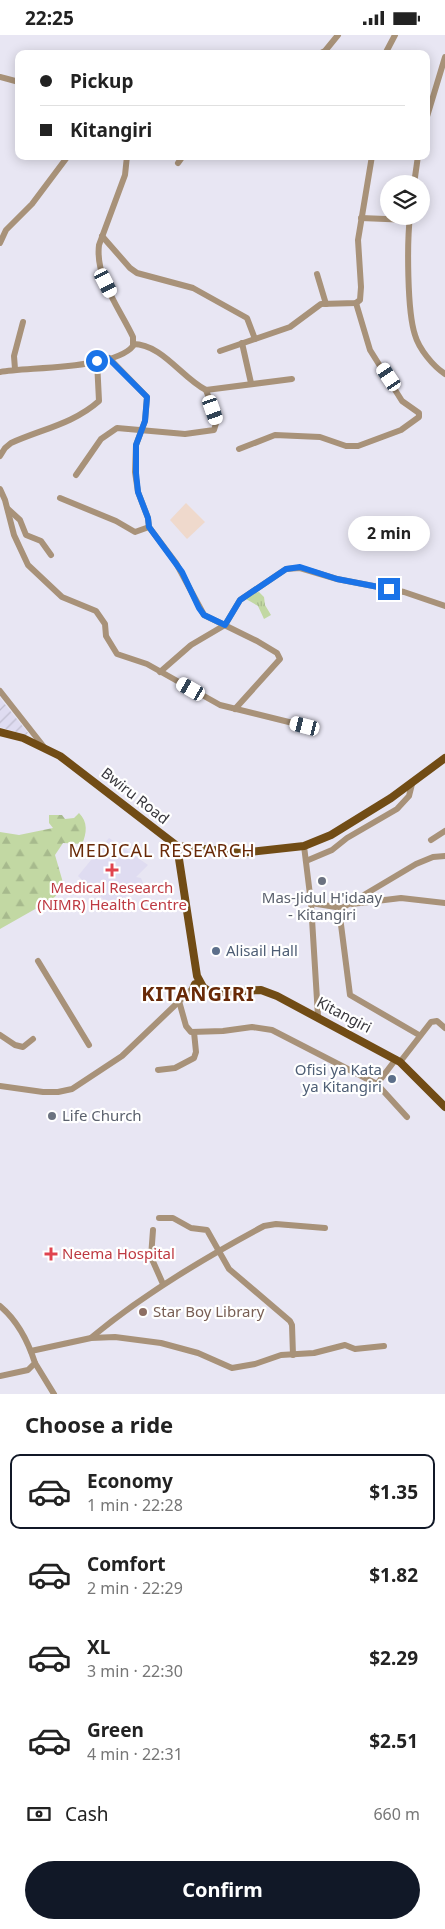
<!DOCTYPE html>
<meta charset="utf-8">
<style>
:root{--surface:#fff;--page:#f6f6f6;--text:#222;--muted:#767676;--line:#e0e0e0;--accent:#111827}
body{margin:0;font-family:"Noto Sans",sans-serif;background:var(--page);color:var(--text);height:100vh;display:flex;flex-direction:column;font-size:19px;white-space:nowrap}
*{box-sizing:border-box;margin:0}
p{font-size:16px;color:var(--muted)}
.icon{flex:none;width:28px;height:28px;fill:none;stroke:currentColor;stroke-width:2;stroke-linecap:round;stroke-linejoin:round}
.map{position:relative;height:1359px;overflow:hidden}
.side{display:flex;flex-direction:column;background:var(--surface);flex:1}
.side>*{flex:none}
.top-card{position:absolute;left:15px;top:15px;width:415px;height:110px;border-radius:10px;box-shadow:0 2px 12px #0003;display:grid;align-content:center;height:110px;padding:0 25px;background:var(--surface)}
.buttons{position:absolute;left:380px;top:140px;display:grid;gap:10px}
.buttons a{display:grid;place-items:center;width:50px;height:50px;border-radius:50%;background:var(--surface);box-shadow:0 2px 12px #0003;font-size:25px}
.end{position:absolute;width:22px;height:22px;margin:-11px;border:6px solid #1a73e8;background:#fff;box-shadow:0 0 0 2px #fff}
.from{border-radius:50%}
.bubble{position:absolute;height:35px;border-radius:18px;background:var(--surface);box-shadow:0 2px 12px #0003;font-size:16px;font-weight:700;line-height:35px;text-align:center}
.car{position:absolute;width:15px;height:30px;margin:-15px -8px;border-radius:6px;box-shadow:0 0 4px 1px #0007;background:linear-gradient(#fff 24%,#345 0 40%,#fff 0 76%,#345 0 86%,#fff 0)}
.top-card b{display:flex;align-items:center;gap:18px;height:48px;font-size:19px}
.top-card b+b{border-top:1px solid var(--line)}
.top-card i{width:12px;height:12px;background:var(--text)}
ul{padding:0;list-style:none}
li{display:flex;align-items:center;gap:15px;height:75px;margin:0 10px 8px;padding:0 15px;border:2px solid transparent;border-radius:10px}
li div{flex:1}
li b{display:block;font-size:19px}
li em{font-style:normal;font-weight:700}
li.selected{border-color:var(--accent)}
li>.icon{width:45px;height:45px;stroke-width:1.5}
h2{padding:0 25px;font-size:22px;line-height:60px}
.pay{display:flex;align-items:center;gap:12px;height:55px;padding:0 25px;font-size:19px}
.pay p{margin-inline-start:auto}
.button{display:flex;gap:10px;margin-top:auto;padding:10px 25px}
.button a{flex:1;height:58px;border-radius:30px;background:var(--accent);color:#fff;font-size:20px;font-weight:700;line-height:58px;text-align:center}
.status{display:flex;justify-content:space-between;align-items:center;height:35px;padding:0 25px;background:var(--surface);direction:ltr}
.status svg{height:14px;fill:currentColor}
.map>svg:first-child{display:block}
.industrial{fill:url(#industrial-furrows)}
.education{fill:#efd9cc}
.built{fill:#dfdcf1}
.grass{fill:url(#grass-tufts)}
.forest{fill:url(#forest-firs)}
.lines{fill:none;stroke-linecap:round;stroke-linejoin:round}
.minor{stroke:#a89279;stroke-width:6}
.major{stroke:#714c15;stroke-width:8}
.route{stroke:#1a73e8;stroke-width:6}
.health-dot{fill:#e0444e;stroke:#fff;stroke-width:2}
.worship-dot{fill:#6b7280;stroke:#fff;stroke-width:2}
.service-dot{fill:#5c6f8a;stroke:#fff;stroke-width:2}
.education-dot{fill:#8d6e63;stroke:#fff;stroke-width:2}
.labels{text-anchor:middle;stroke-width:4.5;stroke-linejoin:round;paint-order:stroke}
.street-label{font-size:15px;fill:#39383e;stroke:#fff}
.health-label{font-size:15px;fill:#be3a42;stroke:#fff}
.worship-label{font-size:15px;fill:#5b616d;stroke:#fff}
.service-label{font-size:15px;fill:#4e5e75;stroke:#fff;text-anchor:start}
.education-label{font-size:15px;fill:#785e54;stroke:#fff;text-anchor:start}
.quarter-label{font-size:18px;letter-spacing:1px;fill:#682907;stroke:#fff}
.district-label{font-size:20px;font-weight:bold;letter-spacing:1px;fill:#682907;stroke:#fff}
</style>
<div class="status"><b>22:25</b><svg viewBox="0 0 49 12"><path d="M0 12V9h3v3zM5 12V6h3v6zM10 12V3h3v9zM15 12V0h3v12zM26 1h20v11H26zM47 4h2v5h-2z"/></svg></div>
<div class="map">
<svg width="445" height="1359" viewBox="0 0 445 1359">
<defs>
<pattern id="industrial-furrows" width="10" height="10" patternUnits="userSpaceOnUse" patternTransform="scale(1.25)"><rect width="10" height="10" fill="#dfdcf1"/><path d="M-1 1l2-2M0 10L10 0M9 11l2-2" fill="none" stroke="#c0bed0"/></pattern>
<pattern id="grass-tufts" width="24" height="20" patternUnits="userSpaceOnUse" patternTransform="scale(1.25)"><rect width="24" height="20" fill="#c2d8a3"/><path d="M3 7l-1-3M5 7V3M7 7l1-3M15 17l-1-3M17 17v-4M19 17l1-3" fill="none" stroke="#a7ba8d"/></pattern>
<pattern id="forest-firs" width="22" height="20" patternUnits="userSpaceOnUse" patternTransform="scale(1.25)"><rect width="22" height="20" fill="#c2d8a3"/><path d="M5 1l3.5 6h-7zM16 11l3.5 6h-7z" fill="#a7ba8d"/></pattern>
</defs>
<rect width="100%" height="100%" fill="#e8e6f3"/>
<path class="industrial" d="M0,663L28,698L26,700L0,692Z"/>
<path class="education" d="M186,468L205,487L187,504L170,485Z"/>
<path class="built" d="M109,803L148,830L136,842L141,843L143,848L112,872L78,841Z"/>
<path class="grass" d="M259,557L264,562L265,570L271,580L264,584L258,571L246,564L254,558Z"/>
<path class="forest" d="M79,778C88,787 87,798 82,809L63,808L55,820L64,851L47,871L37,873L0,894V797L19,800L53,793L49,788V780H62L65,784L74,783Z"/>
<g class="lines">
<g class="minor">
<path d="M319,19L325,16L338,0"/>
<path d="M385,19L395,0"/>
<path d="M0,42L19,47"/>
<path d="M426,85L445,22"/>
<path d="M178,128L183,121"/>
<path d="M414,149L418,121"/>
<path d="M410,181C407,207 407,276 415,300C419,314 433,331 445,339"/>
<path d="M361,183L410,185"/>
<path d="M102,201L130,233L137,238L193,253L247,283L255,304"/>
<path d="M0,208L6,195L32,169L68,121"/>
<path d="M317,239L326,269"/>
<path d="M242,308L251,348"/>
<path d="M133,309C162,309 182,343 206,355L292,344"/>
<path d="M220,316L290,292L321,269L356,268L360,265L361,252L358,205L372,121"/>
<path d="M109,323L147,362L145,386L136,410L135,437L138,457L148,483L149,492L176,528L204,580L257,606L277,618L280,624L235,674"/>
<path d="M15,334L14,321L23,287"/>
<path d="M0,337C29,332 115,334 133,311V302C120,274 95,243 99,210L125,140L127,121"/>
<path d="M239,414L275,400L320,402L346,411H358L401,395L419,382V378L402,366L370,315L356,268"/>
<path d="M0,421L5,413L11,408C42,394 73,389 99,366L97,326"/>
<path d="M76,440L101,404L117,393L185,399L214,395L217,385L206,355"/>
<path d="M0,454L5,465L14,500L28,530L62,562L96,576L105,589L106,601L117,619L147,629L220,670L305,691"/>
<path d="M60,463L116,486L135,497L149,492"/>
<path d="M8,474L20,485L26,500L41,506L51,520"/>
<path d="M160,637L191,610L225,590L240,565L286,534L300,533L337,544L404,557L445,571"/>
<path d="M0,656L44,712"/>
<path d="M431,805L445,796"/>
<path d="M304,811L311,868L318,981"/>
<path d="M306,826L332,815L347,803L397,774L409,761L412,749"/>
<path d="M311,868L342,873L416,829L433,822L445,821"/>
<path d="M352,869L401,863L445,868"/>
<path d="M339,874L350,960L419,1000"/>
<path d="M38,926L89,1010"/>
<path d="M179,966L186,991L191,997L223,996L252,992L272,995L377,1049L407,1082"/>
<path d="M0,1000L15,1010L23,1012L33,1004"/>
<path d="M400,1027L431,987L437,986L445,993"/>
<path d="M158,1035L175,1033L194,1023L196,1017L194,997"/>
<path d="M377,1049L396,1024"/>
<path d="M0,1051L43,1057H58L72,1054L122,1021L193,953"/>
<path d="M159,1183H173L191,1193L207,1195L229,1234L290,1286L292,1290L293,1320"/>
<path d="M153,1195L151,1222L163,1249"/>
<path d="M0,1271C18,1286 28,1306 35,1328L28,1335L0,1341"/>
<path d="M92,1302C145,1258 204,1223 264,1191L276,1189L325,1193"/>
<path d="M31,1316L91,1303L115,1302L161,1308L198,1318L232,1333L255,1329L281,1320L314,1318L345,1310L355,1314L384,1311"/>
<path d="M35,1328L54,1359"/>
</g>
<g class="major">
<path d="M0,697L23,703L60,721L177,811L240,818L304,811L331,800L391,763L445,723"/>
<path d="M177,811L197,941L203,952L210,957"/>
<path d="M200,949H195L193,954L199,958L203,954"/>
<path d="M200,958L261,955L277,961L400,1027L445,1072"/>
</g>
</g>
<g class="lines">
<path class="route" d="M97,326L108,323L147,362L145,386L136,410V438L138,457L148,483L149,492L182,537L199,573L204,580L225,590L240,565L286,534L300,532L337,544L389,554"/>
</g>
<g class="health-dot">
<path d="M109.5 827.5h5v5h5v5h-5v5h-5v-5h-5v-5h5z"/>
<path d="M48.5 1211.5h5v5h5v5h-5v5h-5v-5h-5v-5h5z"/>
</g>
<g class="worship-dot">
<circle cx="322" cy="846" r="5"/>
<circle cx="52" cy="1081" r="5"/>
</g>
<g class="service-dot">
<circle cx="216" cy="916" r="5"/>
<circle cx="392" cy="1044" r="5"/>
</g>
<circle class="education-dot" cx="143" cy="1277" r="5"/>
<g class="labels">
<g class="street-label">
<text transform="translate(135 761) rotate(38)" y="5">Bwiru Road</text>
<text transform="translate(344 980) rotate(28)" y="5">Kitangiri</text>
</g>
<g class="health-label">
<text x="112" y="858">Medical Research<tspan x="112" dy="17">(NIMR) Health Centre</tspan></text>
<text x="62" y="1224" text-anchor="start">Neema Hospital</text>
</g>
<g class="worship-label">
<text x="322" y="868">Mas-Jidul H'idaay<tspan x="322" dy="17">- Kitangiri</tspan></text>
<text x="62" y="1086" text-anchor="start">Life Church</text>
</g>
<g class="service-label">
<text x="226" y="921">Alisail Hall</text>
<text x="382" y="1040" text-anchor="end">Ofisi ya Kata<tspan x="382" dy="17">ya Kitangiri</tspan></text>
</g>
<g class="education-label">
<text x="153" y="1282">Star Boy Library</text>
</g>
<g class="quarter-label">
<text x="162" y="822">MEDICAL RESEARCH</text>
</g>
<g class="district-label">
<text x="198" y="966">KITANGIRI</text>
</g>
</g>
</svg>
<div class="buttons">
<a><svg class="icon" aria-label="layers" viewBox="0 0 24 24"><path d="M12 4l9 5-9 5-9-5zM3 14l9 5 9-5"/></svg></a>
</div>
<i class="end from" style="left:97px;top:326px"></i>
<i class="end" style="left:389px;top:554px"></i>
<div class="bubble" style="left:348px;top:481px;width:82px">2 min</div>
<i class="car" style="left:106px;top:248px;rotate:153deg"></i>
<i class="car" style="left:389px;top:342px;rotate:326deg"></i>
<i class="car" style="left:213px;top:375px;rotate:161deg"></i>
<i class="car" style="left:191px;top:654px;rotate:300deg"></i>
<i class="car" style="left:305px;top:691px;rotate:284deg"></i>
<div class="top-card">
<b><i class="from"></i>Pickup</b>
<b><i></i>Kitangiri</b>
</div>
</div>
<section class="side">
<h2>Choose a ride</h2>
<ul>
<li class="selected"><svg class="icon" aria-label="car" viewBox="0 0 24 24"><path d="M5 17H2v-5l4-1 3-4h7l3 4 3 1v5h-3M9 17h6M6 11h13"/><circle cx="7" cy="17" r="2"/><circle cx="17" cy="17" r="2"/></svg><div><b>Economy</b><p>1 min · 22:28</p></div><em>$1.35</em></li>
<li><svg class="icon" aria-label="car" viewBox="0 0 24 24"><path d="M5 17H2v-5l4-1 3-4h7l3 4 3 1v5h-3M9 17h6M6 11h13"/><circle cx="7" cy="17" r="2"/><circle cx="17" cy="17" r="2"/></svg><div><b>Comfort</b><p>2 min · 22:29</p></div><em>$1.82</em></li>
<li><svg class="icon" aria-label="car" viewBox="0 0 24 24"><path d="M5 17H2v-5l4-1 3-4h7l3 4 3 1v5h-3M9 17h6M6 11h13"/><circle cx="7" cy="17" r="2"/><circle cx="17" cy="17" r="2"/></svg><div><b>XL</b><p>3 min · 22:30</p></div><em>$2.29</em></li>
<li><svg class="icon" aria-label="car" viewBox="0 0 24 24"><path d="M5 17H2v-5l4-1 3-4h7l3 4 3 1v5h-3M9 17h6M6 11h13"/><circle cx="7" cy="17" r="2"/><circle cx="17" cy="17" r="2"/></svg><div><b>Green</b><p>4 min · 22:31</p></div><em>$2.51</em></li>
</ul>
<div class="pay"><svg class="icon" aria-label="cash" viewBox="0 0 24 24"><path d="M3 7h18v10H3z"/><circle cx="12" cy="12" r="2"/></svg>Cash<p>660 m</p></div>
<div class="button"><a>Confirm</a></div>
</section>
